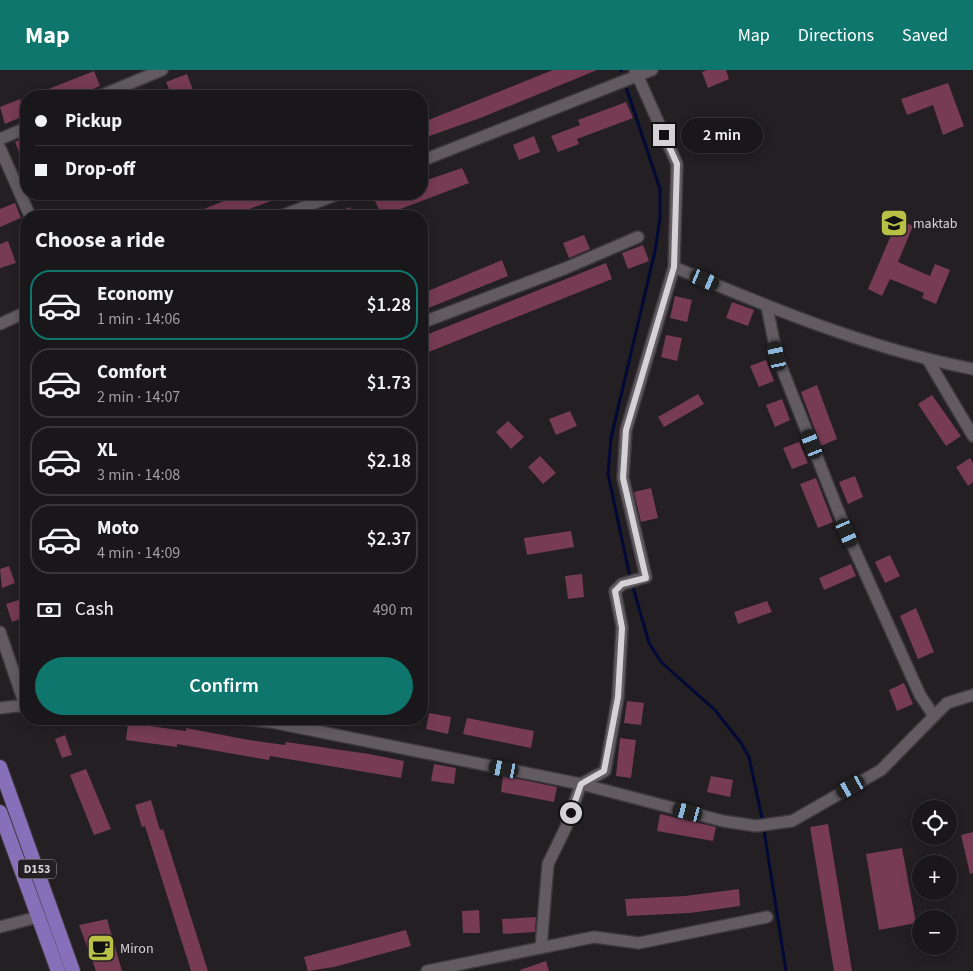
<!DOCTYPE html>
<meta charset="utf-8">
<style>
:root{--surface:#1a171a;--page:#232023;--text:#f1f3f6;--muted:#9f9fa2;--line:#383639;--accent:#0f766e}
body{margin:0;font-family:"Source Sans 3",sans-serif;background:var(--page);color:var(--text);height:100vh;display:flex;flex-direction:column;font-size:19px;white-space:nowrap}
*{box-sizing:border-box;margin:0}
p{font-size:16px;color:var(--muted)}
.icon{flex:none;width:28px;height:28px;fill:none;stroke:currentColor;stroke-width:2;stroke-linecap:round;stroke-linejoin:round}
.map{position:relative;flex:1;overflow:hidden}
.drawer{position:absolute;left:20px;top:140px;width:408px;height:515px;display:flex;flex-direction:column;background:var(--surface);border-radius:20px;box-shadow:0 2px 12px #0003,0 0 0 1px var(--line)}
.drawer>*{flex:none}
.guide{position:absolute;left:20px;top:20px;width:408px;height:110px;border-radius:20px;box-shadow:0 2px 12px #0003,0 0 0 1px var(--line);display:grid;align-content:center;height:110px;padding:0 15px;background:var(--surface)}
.buttons{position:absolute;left:912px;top:730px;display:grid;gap:10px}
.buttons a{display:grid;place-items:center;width:45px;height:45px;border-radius:50%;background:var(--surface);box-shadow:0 2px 12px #0003,0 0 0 1px var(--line);font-size:25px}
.end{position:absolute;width:22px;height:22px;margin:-11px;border:6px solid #d5d2d5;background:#111;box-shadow:0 0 0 2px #111}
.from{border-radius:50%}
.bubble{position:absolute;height:35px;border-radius:18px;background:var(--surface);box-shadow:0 2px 12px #0003,0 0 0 1px var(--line);font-size:16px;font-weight:600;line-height:35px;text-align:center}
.car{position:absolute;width:15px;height:30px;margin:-15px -8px;border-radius:6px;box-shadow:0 0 4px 1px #0007;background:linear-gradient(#222 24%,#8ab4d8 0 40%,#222 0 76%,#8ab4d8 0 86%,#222 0)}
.guide b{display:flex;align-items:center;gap:18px;height:48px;font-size:19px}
.guide b+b{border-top:1px solid var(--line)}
.guide i{width:12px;height:12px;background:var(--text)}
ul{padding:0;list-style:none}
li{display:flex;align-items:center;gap:15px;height:70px;margin:0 10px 8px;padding:0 5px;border:2px solid var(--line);border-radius:20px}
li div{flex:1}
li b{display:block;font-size:19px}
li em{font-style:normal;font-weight:600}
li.current{border-color:var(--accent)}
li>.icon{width:45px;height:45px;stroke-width:1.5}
h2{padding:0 15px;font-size:22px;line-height:60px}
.pay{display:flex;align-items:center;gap:12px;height:55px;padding:0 15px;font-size:19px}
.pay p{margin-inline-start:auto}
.button{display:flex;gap:10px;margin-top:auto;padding:10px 15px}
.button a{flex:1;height:58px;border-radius:30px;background:var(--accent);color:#fff;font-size:20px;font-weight:600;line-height:58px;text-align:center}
header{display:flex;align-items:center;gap:30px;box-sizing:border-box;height:70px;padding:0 25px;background:var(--accent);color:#fff}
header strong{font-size:24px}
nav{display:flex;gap:28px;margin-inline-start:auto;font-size:18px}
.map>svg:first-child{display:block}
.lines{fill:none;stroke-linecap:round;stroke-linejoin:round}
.stream{stroke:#020937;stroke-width:3}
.building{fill:#773b54}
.minor-casing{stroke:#3d393d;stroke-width:14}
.primary-casing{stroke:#3d393d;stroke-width:16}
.minor{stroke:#625c62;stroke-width:11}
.primary{stroke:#876fb9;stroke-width:14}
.route{stroke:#d5d2d5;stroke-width:6}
.labels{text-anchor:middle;stroke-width:4;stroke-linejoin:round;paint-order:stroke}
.shield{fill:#231f23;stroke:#a09ca0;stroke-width:1}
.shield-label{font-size:12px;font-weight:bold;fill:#d5d2d5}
.poi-label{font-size:14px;fill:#d5d2d5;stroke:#231f23;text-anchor:start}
</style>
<header>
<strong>Map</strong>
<nav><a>Map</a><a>Directions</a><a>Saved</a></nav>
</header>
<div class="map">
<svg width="973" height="901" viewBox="0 0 973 901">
<rect width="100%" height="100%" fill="#231f23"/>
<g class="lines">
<g class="stream">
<path d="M621,0V1"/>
<path d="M626,17L660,119V148L655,181L611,368L608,404L630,507"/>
<path d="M633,517L649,573L661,592L715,640L741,673L749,687L762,748"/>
<path d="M764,760L786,901"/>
</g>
</g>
<g class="building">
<path d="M553,0H597L483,47L421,69V53Z"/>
<path d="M707,0H726L729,9L708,18L702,2Z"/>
<path d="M94,1L100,16L76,26H31Z"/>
<path d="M187,4L193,20L172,26L166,12Z"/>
<path d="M948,13L964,56L943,65L933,35L907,45L901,29Z"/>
<path d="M20,29L26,45L5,54L0,37Z"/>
<path d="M626,32L633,48L577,69L579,74L558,82L551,66L580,55L578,50Z"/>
<path d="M534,66L540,82L519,90L513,75Z"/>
<path d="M26,67V99L15,72Z"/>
<path d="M462,98L469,113L382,146L375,131L392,124H421V112Z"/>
<path d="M241,124H290L230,146H206L204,139Z"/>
<path d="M15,133L21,148L0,157V139Z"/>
<path d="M350,137L354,146H329Z"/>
<path d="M898,149L913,156L898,192L930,206L935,194L950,200L936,234L922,228L924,223L890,209L882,226L868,219Z"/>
<path d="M584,165L590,179L569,188L563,173Z"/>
<path d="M8,171L16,193L0,198V174Z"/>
<path d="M643,175L649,191L628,199L622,183Z"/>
<path d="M502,190L508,206L421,241V224Z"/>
<path d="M606,193L612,209L421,285V267Z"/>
<path d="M675,226L692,230L687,252L670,248Z"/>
<path d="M732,232L754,240L748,256L726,248Z"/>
<path d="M666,265L682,268L677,291L661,287Z"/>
<path d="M766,290L774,311L759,317L750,296Z"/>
<path d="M817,315L837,369L821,376L801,322Z"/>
<path d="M698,324L704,334L664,357L658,347Z"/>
<path d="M932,325L961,366L946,376L918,334Z"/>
<path d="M782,329L790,350L775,357L766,335Z"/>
<path d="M570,341L577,356L556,365L549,349Z"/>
<path d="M508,351L524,367L511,379L496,362Z"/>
<path d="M799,372L808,393L792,399L783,378Z"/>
<path d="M540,386L556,403L543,414L528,397Z"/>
<path d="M970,388L973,393V412L968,416L956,397Z"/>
<path d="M855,406L863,427L848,434L839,412Z"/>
<path d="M816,408L833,452L818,458L800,414Z"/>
<path d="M651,418L658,448L641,452L634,422Z"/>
<path d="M571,461L574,477L527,485L524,468Z"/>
<path d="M890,485L900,506L885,513L875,492Z"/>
<path d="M851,494L856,506L824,520L819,508Z"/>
<path d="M9,496L15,513L2,518L0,499Z"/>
<path d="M582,504L584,527L568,529L565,506Z"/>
<path d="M19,530L25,547L12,552L6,534Z"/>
<path d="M767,531L772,542L738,554L734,542Z"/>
<path d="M916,538L934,582L918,589L900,546Z"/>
<path d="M904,613L913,634L897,641L889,620Z"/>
<path d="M627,631L644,633L641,655L624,653Z"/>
<path d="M429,643L451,647L448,664L426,659Z"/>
<path d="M467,648L534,661L531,678L463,664Z"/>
<path d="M128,653L186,661V658L249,670L285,675L286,672L369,684L404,691L401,708L270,686L269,690L177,674V677L126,670Z"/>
<path d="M65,665L72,685L62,688L55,669Z"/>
<path d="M620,668L636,670L631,708L616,706Z"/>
<path d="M434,694L456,698L454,714L431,711Z"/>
<path d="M86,699L111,759L94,765L70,705Z"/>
<path d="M503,706L557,717L554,732L501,722Z"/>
<path d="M711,706L733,710L730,727L707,722Z"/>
<path d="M151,730L160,760L163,759L208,901H191L145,756L142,757L135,735Z"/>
<path d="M660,744L716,757L713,771L657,761Z"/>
<path d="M828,754L852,901H834L810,757Z"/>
<path d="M973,762V803L970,804L961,765Z"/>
<path d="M902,778L916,853L879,860L866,784Z"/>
<path d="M739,819L740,836L690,843L627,846L625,829L685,826Z"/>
<path d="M479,840L480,863H463L462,841Z"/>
<path d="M536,847L535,862L503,864L502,849Z"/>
<path d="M107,849L122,901H96L79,855Z"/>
<path d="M406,860L411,876L334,897L308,901L304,887Z"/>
<path d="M546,891L549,901H521L520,900Z"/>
</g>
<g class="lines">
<g class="minor-casing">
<g id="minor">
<path d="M100,26L162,0"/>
<path d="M0,69L26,58"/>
<path d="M0,78L30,146"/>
<path d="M421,91L652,0"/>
<path d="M281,146L338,124"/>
<path d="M674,197C770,238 870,279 973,299"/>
<path d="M767,237L777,286L847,463L920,625L934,646"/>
<path d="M421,253L566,198L638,167"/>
<path d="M0,254L26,242"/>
<path d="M928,290L973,366"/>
<path d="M0,562L25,635"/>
<path d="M0,638L26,635"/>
<path d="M242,649L271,652L581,714L723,751L756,756L792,751L881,700L947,633L973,625"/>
<path d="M0,857L38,847"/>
<path d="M541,877L548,794L566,757L581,714L605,701L618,627L622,557L615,521L622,514L646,507L623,408L626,360L674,197L677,94L635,0"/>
<path d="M427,901L594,867L639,873L767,847"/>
</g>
</g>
<g class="primary-casing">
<g id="primary">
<path d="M0,697L73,901"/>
<path d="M0,742L58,901"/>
</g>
</g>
<use href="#minor" class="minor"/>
<use href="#primary" class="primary"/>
</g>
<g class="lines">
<path class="route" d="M571,743L581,714L604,701L618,627L622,558L615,521L622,514L646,508L623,408L626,360L674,197L677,94L664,65"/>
</g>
<defs>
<g id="school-square" transform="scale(1.4375)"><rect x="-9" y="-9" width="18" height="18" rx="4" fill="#b9c046" stroke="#231f23"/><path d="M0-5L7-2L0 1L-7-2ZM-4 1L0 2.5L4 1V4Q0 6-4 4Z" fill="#111"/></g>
<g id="cafe-square" transform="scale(1.4375)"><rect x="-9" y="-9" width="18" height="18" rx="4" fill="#b9c046" stroke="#231f23"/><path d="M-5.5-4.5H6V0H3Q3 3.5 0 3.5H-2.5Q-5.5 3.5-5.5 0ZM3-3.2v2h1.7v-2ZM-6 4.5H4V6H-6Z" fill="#111"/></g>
</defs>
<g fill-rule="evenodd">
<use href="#school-square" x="894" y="153"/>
<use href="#cafe-square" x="101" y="878"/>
</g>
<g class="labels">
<rect class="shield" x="18" y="789.5" width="38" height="19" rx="4"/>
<g class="shield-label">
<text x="37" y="803">D153</text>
</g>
<g class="poi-label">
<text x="913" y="158">maktab</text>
<text x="120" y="883">Miron</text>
</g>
</g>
</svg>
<div class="buttons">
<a><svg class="icon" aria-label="locate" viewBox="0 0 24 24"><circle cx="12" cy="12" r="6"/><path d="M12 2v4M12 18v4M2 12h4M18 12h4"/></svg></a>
<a>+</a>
<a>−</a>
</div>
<i class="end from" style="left:571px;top:743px"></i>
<i class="end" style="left:664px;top:65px"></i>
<div class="bubble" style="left:681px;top:48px;width:82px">2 min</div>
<i class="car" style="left:705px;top:210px;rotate:113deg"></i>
<i class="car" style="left:777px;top:286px;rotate:348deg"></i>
<i class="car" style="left:812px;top:374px;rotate:339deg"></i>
<i class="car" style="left:847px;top:463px;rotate:156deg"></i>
<i class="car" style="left:504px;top:699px;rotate:281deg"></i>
<i class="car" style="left:851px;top:717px;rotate:241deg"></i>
<i class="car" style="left:688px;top:742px;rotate:285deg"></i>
<div class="guide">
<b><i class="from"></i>Pickup</b>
<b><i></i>Drop-off</b>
</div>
<section class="drawer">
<h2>Choose a ride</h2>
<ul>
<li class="current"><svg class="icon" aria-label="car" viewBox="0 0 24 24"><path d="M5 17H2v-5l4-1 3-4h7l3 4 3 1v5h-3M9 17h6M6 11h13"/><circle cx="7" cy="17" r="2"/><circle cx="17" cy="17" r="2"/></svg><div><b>Economy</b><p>1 min · 14:06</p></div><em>$1.28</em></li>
<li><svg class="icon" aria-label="car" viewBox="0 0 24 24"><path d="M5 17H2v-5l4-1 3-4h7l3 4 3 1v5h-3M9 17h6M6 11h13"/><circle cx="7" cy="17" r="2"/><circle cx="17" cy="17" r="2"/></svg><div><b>Comfort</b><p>2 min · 14:07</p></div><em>$1.73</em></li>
<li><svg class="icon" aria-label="car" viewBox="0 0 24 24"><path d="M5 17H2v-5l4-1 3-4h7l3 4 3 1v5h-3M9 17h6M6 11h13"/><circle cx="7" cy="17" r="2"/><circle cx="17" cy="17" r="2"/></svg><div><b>XL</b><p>3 min · 14:08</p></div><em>$2.18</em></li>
<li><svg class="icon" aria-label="car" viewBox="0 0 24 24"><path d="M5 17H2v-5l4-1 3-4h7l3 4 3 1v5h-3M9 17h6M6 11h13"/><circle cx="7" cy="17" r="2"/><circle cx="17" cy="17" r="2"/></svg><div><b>Moto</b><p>4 min · 14:09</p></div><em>$2.37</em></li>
</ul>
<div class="pay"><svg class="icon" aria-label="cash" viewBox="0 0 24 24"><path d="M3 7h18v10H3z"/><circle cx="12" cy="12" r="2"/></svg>Cash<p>490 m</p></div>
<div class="button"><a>Confirm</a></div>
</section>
</div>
